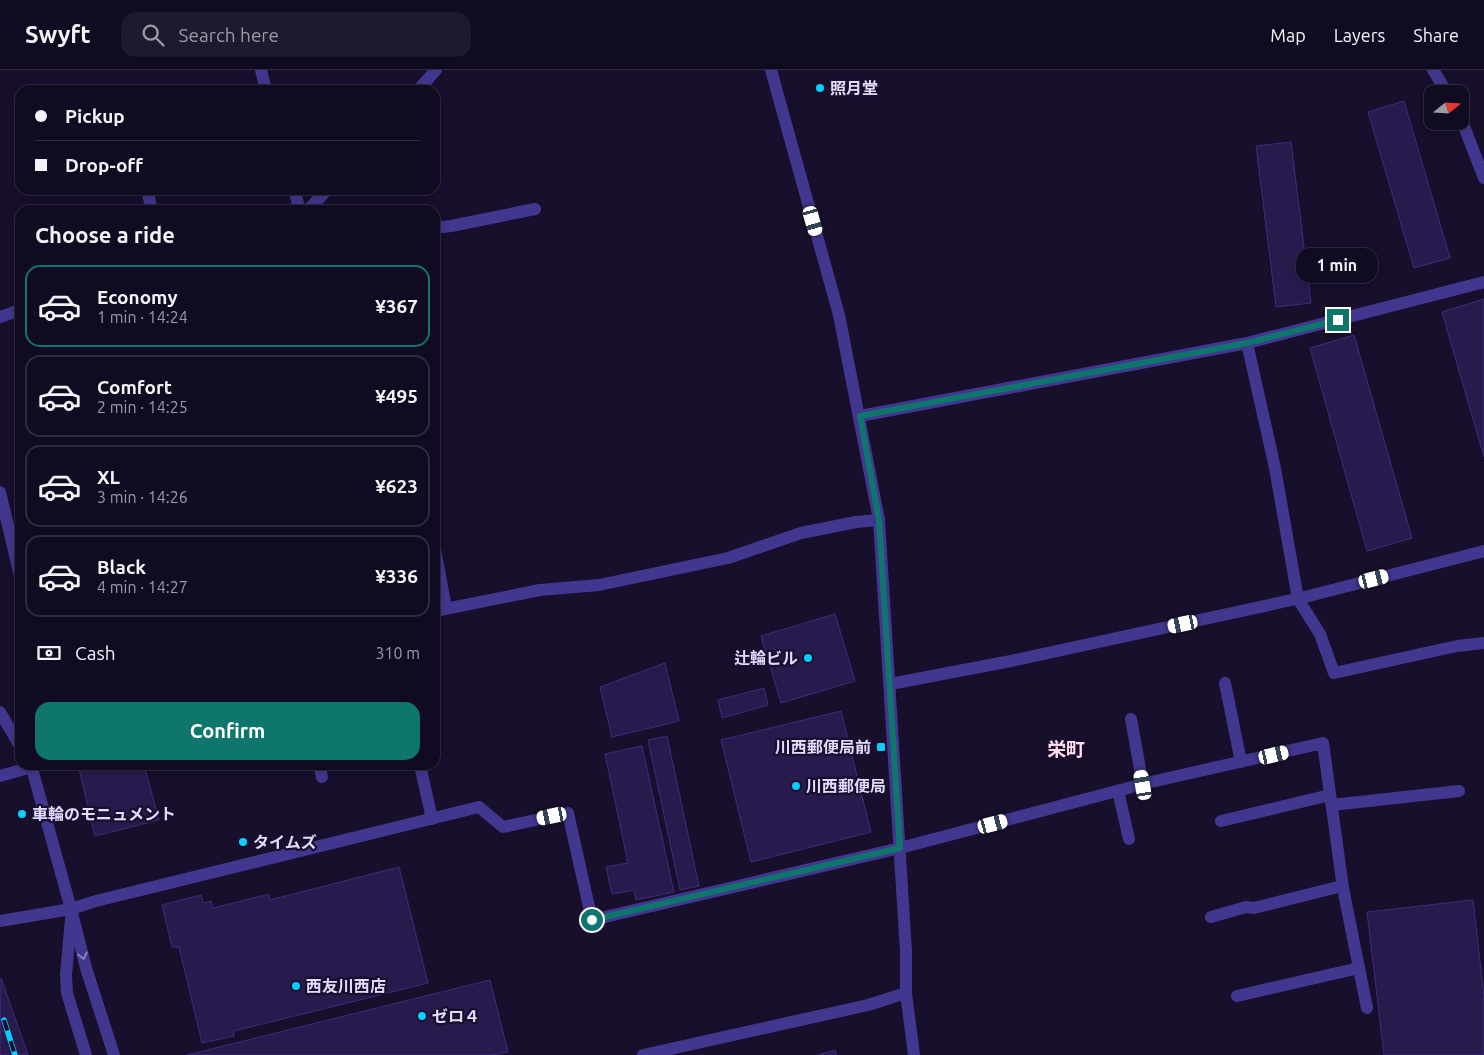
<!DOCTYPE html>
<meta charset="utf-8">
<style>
:root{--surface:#110b21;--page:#1e192e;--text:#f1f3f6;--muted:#9c9ba5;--line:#302b3f;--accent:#0f766e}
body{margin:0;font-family:Ubuntu,"Noto Sans JP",sans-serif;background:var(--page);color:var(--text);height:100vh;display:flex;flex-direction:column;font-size:19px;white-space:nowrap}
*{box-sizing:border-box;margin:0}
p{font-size:16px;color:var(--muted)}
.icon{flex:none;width:28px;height:28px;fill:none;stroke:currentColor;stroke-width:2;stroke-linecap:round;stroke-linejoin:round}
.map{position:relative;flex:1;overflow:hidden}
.side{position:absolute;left:15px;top:135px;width:425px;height:565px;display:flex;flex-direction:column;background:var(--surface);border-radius:15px;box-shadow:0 2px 12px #0003,0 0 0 1px var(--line)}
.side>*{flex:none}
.banner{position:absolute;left:15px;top:15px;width:425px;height:110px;border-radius:15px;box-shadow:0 2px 12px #0003,0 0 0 1px var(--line);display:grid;align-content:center;height:110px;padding:0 20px;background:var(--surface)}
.needle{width:32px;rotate:72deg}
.buttons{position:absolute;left:1424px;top:15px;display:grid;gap:10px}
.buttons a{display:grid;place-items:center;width:45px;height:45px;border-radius:10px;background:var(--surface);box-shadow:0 2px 12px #0003,0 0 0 1px var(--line);font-size:25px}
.end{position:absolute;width:22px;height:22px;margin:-11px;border:6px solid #0f766e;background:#fff;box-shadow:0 0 0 2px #fff}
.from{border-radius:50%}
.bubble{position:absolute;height:35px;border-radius:15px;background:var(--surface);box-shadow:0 2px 12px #0003,0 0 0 1px var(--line);font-size:16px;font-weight:700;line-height:35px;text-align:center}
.car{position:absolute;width:15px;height:30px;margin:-15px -8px;border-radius:6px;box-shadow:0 0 4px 1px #0007;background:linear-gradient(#fff 24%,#345 0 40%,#fff 0 76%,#345 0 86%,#fff 0)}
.banner b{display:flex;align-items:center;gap:18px;height:48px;font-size:19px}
.banner b+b{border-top:1px solid var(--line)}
.banner i{width:12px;height:12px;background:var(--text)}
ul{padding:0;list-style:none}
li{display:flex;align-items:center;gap:15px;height:82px;margin:0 10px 8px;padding:0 10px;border:2px solid var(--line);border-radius:15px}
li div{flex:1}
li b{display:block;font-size:19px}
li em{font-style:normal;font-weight:700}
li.selected{border-color:var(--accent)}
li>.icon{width:45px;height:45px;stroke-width:1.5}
h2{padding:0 20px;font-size:22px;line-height:60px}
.pay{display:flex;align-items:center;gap:12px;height:55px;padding:0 20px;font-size:19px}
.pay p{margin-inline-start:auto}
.action{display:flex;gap:10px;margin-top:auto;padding:10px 20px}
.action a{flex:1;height:58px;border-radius:15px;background:var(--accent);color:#fff;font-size:20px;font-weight:700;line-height:58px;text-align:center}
header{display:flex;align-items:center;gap:30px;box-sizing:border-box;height:70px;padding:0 25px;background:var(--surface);border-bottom:1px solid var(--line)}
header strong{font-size:24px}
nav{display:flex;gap:28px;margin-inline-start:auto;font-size:18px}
.search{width:350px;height:45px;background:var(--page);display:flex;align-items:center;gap:12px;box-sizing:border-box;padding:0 18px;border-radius:15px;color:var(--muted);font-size:19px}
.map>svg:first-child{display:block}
.building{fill:#291a4e;stroke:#422a7c}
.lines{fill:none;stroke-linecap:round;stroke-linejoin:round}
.minor{stroke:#42378e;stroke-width:12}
.rail-casing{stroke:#06cfff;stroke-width:5.5}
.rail{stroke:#170f2c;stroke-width:4;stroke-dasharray:11;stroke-linecap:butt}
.oneway{stroke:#8a80c1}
.route{stroke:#0f766e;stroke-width:6}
.poi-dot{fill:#06cfff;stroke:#170f2c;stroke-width:2}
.labels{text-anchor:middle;stroke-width:4.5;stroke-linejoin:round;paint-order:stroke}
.poi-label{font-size:16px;font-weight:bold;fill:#e2daff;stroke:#170f2c;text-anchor:start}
.quarter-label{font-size:19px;font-weight:bold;fill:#ffdcef;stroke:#170f2c}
</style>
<header>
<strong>Swyft</strong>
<div class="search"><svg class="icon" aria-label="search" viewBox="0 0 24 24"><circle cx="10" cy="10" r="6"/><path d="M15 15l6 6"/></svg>Search here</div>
<nav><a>Map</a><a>Layers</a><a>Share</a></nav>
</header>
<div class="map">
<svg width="1484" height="985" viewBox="0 0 1484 985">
<rect width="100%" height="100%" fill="#170f2c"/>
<g class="building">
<path d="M1404,31L1450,188L1414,198L1368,42Z"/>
<path d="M1291,72L1311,233L1276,237L1256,76Z"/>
<path d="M1484,229V387L1442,242Z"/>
<path d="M1354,265L1412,468L1367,481L1310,278Z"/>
<path d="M835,544L855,611L781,633L761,566Z"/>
<path d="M665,593L679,651L612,667L600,617Z"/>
<path d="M764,618L768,635L722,648L718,630Z"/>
<path d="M841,641L871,762L751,792L721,670Z"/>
<path d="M667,666L699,816L680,820L648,670Z"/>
<path d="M642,676L674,822L636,830L634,820L612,824L606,797L628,793L605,684Z"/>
<path d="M78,695H144L159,750L95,766Z"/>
<path d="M399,797L428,913L234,961V966L202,973L179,877H172L162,835L201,825L203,833L211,831L213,838L269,824L270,830Z"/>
<path d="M1473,830L1484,927V985H1384L1367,842Z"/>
<path d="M1,908L28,985H0Z"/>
<path d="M490,910L508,982L493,985H187Z"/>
<path d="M835,980L837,985H818Z"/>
</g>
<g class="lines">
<g class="minor">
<path d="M261,0L266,20"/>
<path d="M771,0L839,245L879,450L906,882V923L914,985"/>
<path d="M1433,0L1448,24"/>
<path d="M418,20L436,0"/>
<path d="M1460,46L1484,108"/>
<path d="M147,120L152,140"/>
<path d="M294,120L300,140"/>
<path d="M308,140L327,120"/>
<path d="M435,158L451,156L535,139"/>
<path d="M0,247L20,240"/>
<path d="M1247,273L1275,398L1298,529L1320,564L1334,603L1457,576L1484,573"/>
<path d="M860,346L1247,273L1484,212"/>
<path d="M0,422L20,506"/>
<path d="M435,479L446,538"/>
<path d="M435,541L540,520L599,515L728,488L801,463L856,452L879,450"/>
<path d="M1225,613L1241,692"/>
<path d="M890,614L1011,591L1301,528L1484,481"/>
<path d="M0,642L20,676"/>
<path d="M1131,649L1143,715"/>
<path d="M31,695L71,839L86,898L114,985"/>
<path d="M319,695L322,707"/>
<path d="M420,695L432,749"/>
<path d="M0,706L32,697"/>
<path d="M1118,721L1129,769"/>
<path d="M1332,735L1459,721"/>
<path d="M1221,751L1330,725"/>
<path d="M1211,847L1246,837L1254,838L1342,816"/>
<path d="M71,849L66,905L67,923L86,985"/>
<path d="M0,851L71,839L96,831L479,737L503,757L568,743L592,850L900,778L1151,712L1323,673L1343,818L1367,938"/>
<path d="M1237,926L1359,898"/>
<path d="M643,985L868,935L906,923"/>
</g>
<g class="rail-casing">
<path id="rail" d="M4,950L15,985"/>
</g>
<use href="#rail" class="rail"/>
</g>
<defs><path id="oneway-chevron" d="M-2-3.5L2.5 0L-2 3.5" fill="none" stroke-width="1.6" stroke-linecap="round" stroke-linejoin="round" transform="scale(1.25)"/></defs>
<use class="oneway" href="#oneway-chevron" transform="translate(83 886) rotate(76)"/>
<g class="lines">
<path class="route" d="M592,850L900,778L879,450L860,346L1247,273L1338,250"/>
</g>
<g class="poi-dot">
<circle cx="820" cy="18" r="5"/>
<circle cx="808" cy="588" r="5"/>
<rect x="876" y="672" width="10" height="10" rx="2.5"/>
<circle cx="796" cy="716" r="5"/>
<circle cx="22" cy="744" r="5"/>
<circle cx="243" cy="772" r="5"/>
<circle cx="296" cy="916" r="5"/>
<circle cx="422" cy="946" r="5"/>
</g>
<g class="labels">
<g class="poi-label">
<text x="830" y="24">照月堂</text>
<text x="798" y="594" text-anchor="end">辻輪ビル</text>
<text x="871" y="683" text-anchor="end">川西郵便局前</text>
<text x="806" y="722">川西郵便局</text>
<text x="32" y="750">車輪のモニュメント</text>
<text x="253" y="778">タイムズ</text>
<text x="306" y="922">西友川西店</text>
<text x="432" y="952">ゼロ４</text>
</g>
<g class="quarter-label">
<text x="1066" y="686">栄町</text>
</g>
</g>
</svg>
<div class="buttons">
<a><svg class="needle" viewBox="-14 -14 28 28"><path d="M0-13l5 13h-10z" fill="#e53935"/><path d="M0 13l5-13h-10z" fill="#9c9ba5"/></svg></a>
</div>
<i class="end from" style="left:592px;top:850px"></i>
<i class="end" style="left:1338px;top:250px"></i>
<div class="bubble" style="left:1296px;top:178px;width:82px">1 min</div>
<i class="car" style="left:813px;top:151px;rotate:164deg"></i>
<i class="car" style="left:1374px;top:509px;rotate:76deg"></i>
<i class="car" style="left:1183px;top:554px;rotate:258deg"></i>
<i class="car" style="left:1274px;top:685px;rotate:77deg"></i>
<i class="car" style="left:1143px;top:715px;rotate:350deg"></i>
<i class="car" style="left:552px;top:746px;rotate:258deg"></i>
<i class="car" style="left:993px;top:754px;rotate:75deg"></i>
<div class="banner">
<b><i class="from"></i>Pickup</b>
<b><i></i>Drop-off</b>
</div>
<section class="side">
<h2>Choose a ride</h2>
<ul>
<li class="selected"><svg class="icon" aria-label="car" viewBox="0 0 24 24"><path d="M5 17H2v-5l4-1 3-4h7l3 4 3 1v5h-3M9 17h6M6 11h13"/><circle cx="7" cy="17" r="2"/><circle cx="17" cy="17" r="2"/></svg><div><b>Economy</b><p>1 min · 14:24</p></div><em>¥367</em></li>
<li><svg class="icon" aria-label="car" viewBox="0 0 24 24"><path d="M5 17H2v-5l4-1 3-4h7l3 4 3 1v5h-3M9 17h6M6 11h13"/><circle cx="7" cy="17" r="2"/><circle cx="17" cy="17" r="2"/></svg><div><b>Comfort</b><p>2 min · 14:25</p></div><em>¥495</em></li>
<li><svg class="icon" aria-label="car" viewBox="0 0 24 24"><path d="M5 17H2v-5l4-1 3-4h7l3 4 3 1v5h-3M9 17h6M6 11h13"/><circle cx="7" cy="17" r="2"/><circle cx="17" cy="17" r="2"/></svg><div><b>XL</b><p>3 min · 14:26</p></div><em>¥623</em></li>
<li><svg class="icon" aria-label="car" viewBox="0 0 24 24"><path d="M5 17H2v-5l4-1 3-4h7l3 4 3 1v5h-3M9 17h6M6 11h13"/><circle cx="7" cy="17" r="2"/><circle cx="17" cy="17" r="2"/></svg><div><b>Black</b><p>4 min · 14:27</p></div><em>¥336</em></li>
</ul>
<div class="pay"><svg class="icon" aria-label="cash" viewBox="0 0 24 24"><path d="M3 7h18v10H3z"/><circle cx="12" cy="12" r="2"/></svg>Cash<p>310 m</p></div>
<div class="action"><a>Confirm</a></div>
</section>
</div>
